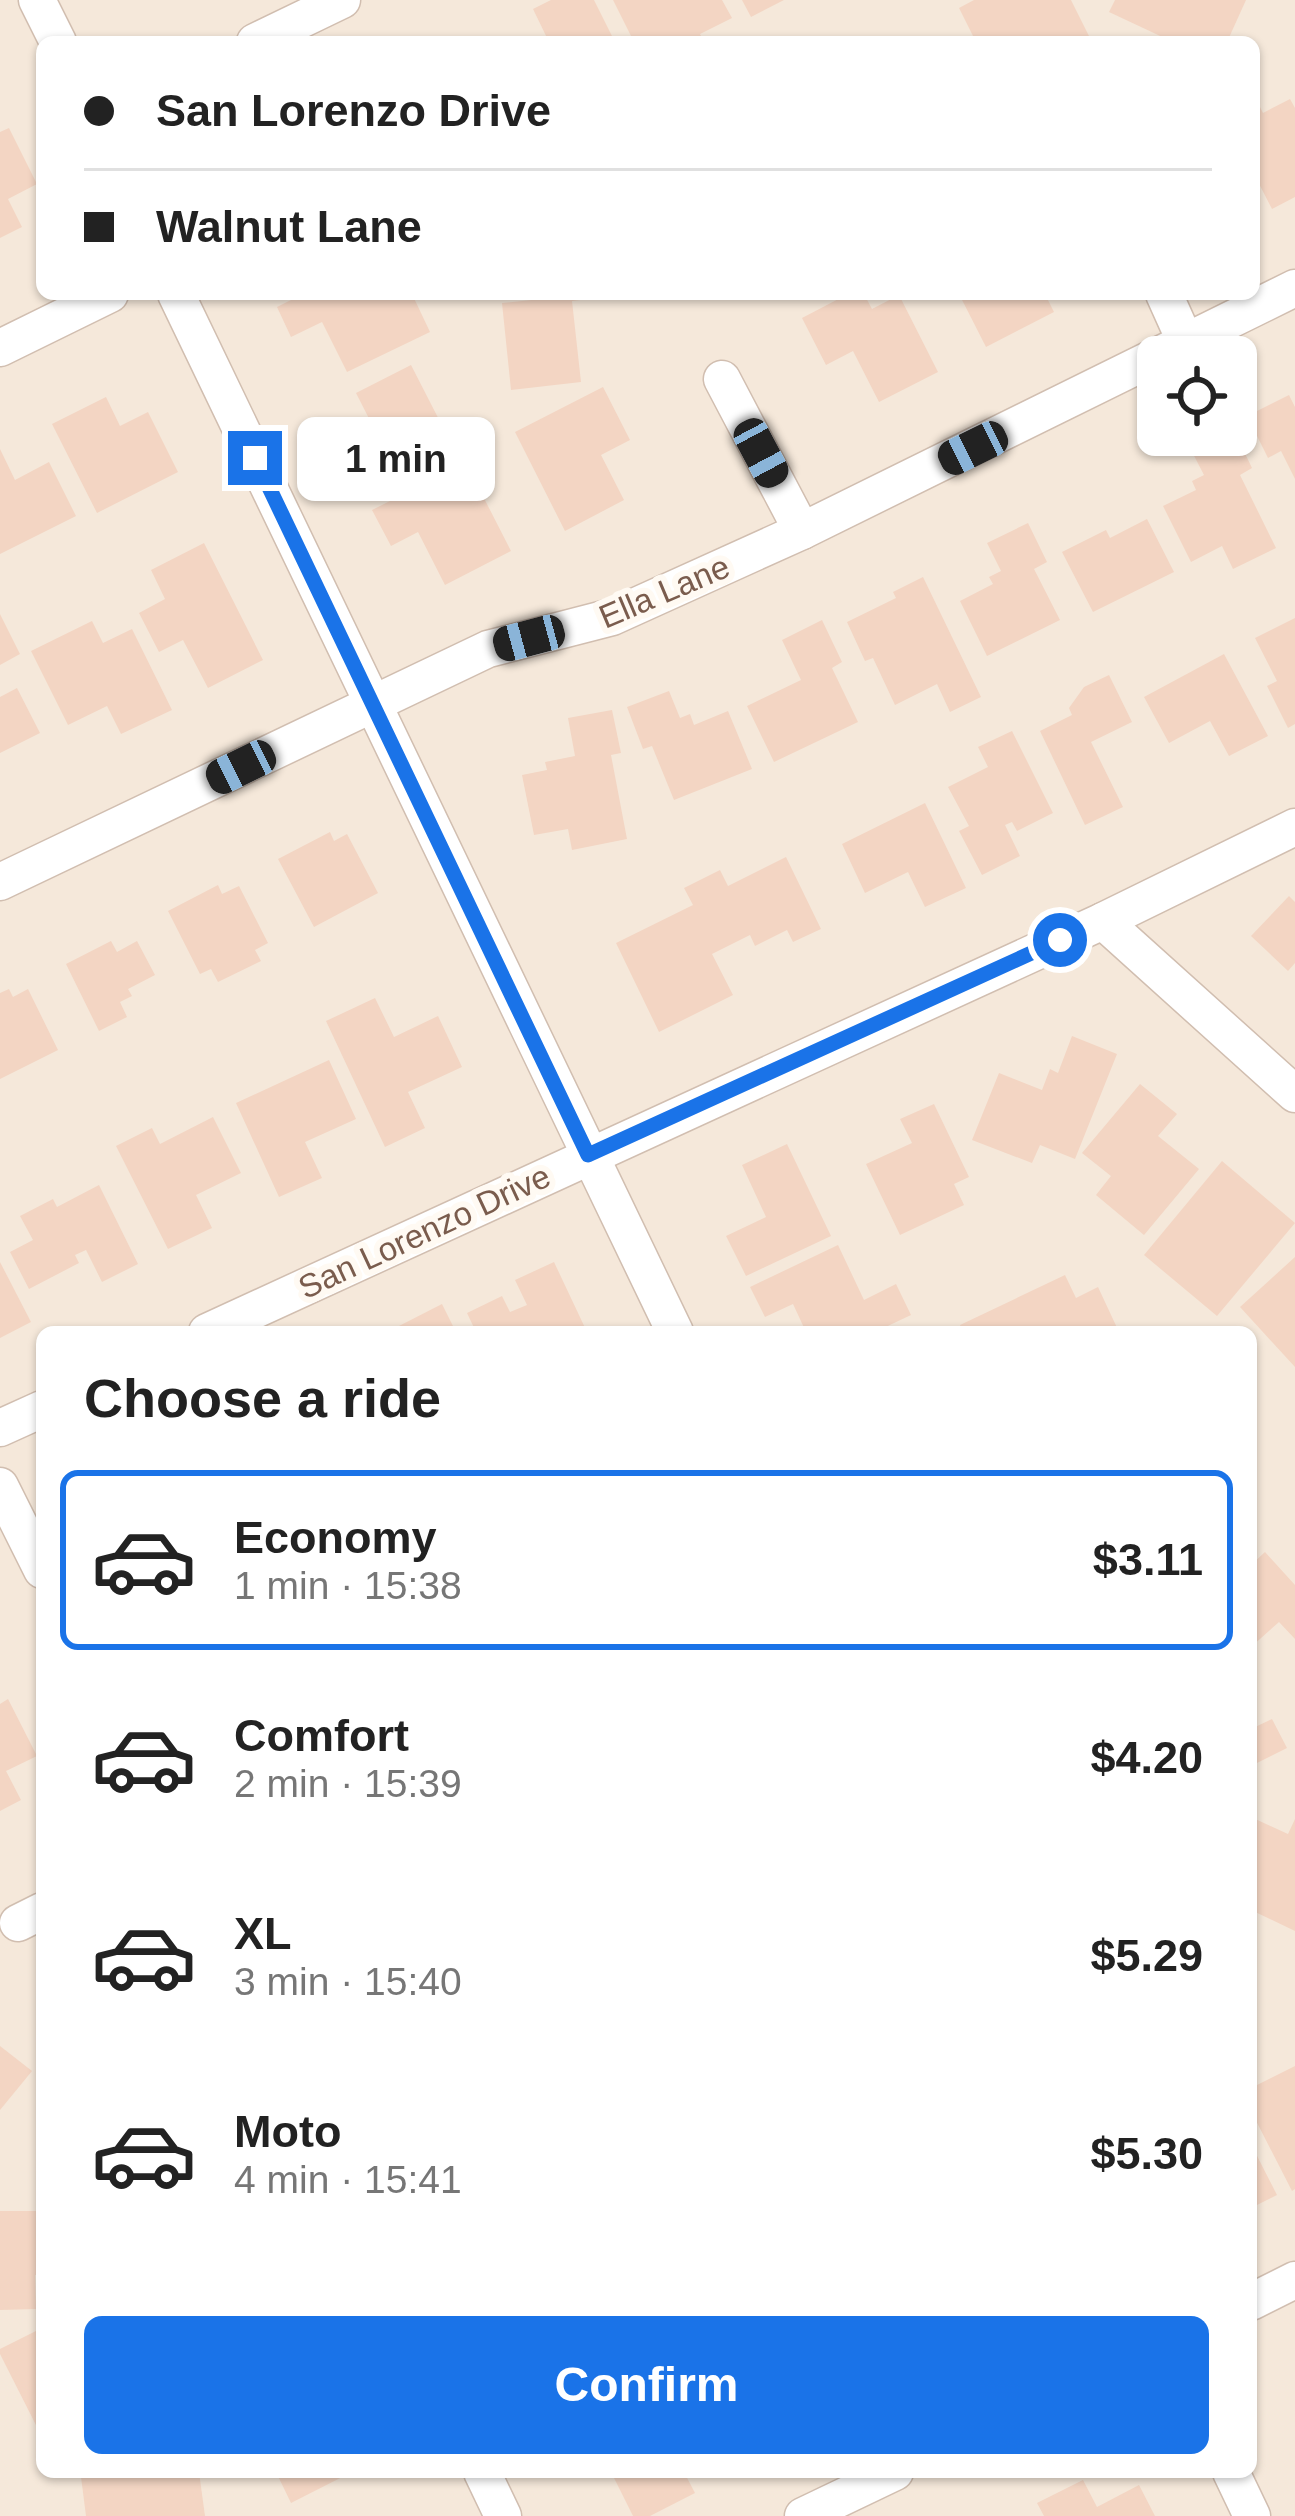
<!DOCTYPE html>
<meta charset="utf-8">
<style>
:root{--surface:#fff;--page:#f6f6f6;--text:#222;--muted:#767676;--line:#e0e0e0;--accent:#1a73e8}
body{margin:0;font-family:Helvetica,sans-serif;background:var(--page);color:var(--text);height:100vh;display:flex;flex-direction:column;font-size:45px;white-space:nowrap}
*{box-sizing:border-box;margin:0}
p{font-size:39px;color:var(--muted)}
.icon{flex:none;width:66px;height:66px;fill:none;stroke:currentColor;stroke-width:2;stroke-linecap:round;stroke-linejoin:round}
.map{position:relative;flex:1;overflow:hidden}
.side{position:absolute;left:36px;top:1326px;width:1221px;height:1152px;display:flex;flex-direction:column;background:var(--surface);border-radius:18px;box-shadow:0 3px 9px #0004}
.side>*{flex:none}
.top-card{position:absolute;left:36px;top:36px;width:1224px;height:264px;border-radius:18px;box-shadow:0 3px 9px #0004;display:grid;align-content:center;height:264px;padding:0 48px;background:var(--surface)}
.controls{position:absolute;left:1137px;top:336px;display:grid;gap:24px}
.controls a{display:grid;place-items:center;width:120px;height:120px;border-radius:18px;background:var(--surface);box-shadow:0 3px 9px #0004;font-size:60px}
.end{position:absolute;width:54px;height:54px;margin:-27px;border:15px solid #1a73e8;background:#fff;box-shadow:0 0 0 6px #fff}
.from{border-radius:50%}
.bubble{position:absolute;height:84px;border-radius:18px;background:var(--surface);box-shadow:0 3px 9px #0004;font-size:39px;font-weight:700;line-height:84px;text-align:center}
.car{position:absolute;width:36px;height:72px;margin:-36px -18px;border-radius:15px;box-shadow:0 0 9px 3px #0007;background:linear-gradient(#222 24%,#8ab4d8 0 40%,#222 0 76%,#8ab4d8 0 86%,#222 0)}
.top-card b{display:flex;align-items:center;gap:42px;height:114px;font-size:45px}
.top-card b+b{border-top:3px solid var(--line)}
.top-card i{width:30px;height:30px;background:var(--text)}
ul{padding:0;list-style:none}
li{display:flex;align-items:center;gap:36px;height:180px;margin:0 24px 18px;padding:0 24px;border:6px solid transparent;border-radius:18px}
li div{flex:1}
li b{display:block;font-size:45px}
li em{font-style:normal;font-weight:700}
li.current{border-color:var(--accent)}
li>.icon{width:108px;height:108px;stroke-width:1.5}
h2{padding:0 48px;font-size:54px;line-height:144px}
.primary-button{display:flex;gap:24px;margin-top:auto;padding:24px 48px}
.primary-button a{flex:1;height:138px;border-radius:18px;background:var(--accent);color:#fff;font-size:48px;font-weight:700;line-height:138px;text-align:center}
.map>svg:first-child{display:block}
.residential{fill:#f5e8da;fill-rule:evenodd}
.building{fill:#f3d5c3}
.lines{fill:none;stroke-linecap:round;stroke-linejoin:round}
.street-casing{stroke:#d1beb0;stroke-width:39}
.street{stroke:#fff;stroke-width:36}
.route{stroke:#1a73e8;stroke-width:15}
.labels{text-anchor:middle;stroke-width:12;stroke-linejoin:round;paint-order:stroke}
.street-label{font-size:33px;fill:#7a5c4d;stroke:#fffaf3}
</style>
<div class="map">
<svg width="1295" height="2516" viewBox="0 0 1295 2516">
<rect width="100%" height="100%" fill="#fdf6ec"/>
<path class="residential" d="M0,0H1295V2516H0ZM42,42H1254V294H42ZM1158,357H1236V435H1158ZM42,1332H1251V2472H42Z"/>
<g class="building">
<path d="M551,0H594L615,42H549L533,9Z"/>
<path d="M613,0H722L732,18L700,34L704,42H634Z"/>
<path d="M742,0H784L751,17Z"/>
<path d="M974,0H1071L1092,42H1014L1012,39L976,42L959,8Z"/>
<path d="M1115,0H1246L1227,42H1173L1109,12Z"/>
<path d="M1254,95L1263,113L1290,99L1295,108V197L1272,209L1254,174Z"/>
<path d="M9,128L37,184L8,199L22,227L0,238V132Z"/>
<path d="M303,294H412L430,332L347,372L322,322L291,337L277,307Z"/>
<path d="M541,294H588V299L572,301L581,382L511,390L502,303L541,299Z"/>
<path d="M848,294H864L872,309L899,295L938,372L879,402L853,351L826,365L802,318Z"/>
<path d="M959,294H1045L1054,312L986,347Z"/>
<path d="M411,365L452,445L374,485L358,453L381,442L356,393Z"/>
<path d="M603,387L630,440L601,455L624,500L565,531L515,432Z"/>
<path d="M1289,395L1295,407V479L1281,451L1268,458L1247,416Z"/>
<path d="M106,397L120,426L148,412L178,472L97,513L52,424Z"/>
<path d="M1216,435H1236L1252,468L1240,475L1276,548L1233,569L1222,546L1191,562L1163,506L1196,490L1192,481L1204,475L1190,448Z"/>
<path d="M0,449L15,480L49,462L76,516L0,554Z"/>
<path d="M466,463L511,551L445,585L418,532L391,546L372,510Z"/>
<path d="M1147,519L1174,572L1093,612L1062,552L1106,530L1110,538Z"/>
<path d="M1028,523L1047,562L1034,569L1060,620L987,656L960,601L993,584L989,577L1001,571L987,543Z"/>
<path d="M204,543L263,660L208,688L183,640L159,652L139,613L165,599L151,570Z"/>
<path d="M923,577L981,697L950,712L937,684L895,705L873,658L865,661L847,622L896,598L893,592Z"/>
<path d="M0,614L20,654L0,665Z"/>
<path d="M1295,618V724L1288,728L1267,686L1277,681L1255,638Z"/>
<path d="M822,620L842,662L832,668L858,722L774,762L747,706L801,680L782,640Z"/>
<path d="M92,621L103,643L132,629L172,710L121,734L107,706L68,725L31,651Z"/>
<path d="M1224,654L1268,736L1229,756L1210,721L1169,743L1144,697Z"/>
<path d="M1109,675L1132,722L1091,742L1123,807L1085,825L1040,731L1072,715L1069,708L1084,687Z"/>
<path d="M17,688L40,733L0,753V697Z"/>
<path d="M669,691L680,718L690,714L694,725L728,711L752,769L674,800L652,746L643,749L627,707Z"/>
<path d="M612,710L621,753L611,755L627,839L572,850L568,829L534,835L522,775L547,770L545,762L575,756L568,718Z"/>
<path d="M1012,731L1053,813L1017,831L1012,822L1005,825L1020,856L982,875L959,831L969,826L948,787L988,767L978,747Z"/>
<path d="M925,803L966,888L925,907L908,872L865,893L842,844Z"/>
<path d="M330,832L334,841L347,834L378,893L314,927L278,859Z"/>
<path d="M786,857L821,929L793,942L787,930L755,946L750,935L712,954L733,995L659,1032L616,943L693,905L684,888L720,870L728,886Z"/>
<path d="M218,885L222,894L239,886L268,943L255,950L261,961L218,982L211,969L200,974L168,911Z"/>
<path d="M1289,896L1295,902V963L1288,971L1251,936Z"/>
<path d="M111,941L117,952L137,941L155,975L128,989L132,996L120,1002L127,1017L99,1031L66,964Z"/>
<path d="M9,989L13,997L28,989L58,1050L0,1079V993Z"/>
<path d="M375,998L394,1037L438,1016L462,1067L408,1092L425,1128L385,1147L326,1021Z"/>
<path d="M1072,1036L1117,1054L1075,1159L1040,1145L1032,1163L972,1140L999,1073L1042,1090L1050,1069L1058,1073Z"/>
<path d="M329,1060L356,1119L305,1142L322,1178L279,1197L236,1103Z"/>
<path d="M1140,1084L1177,1114L1158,1136L1199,1169L1144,1235L1096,1195L1111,1176L1082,1153Z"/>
<path d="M934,1104L969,1177L954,1184L964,1205L900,1235L866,1164L912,1143L900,1119Z"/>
<path d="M213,1117L241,1173L196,1195L212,1228L168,1249L116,1146L152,1128L160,1144Z"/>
<path d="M787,1144L831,1236L746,1276L726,1236L766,1217L742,1165Z"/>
<path d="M1222,1161L1295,1223L1217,1316L1144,1255Z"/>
<path d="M99,1185L138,1264L102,1282L86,1250L75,1255L79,1263L29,1289L10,1252L33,1240L20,1216L53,1199L57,1207Z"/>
<path d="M838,1245L864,1300L896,1284L911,1315L875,1332H806L793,1304L765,1317L750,1287Z"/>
<path d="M1295,1257V1367L1240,1307Z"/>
<path d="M0,1262L31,1322L0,1338Z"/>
<path d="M554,1262L587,1332H476L467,1313L502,1296L510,1312L527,1305L515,1280Z"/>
<path d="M1065,1275L1076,1298L1098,1287L1119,1332H963L960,1325Z"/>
<path d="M442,1304L456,1332H400L397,1327Z"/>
<path d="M1265,1552L1295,1585V1639L1279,1622L1251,1647V1565Z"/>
<path d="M8,1699L37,1756L6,1771L21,1800L0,1811V1704Z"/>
<path d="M1272,1719L1287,1748L1251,1766V1729Z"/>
<path d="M1251,1817L1288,1834L1295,1819V1931L1251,1910Z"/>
<path d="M0,2046L32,2071L0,2110Z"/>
<path d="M1295,2066V2189L1292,2191L1251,2111V2088Z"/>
<path d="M1251,2144L1277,2195L1251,2208Z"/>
<path d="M0,2211H42V2275H35L36,2309L0,2310Z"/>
<path d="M42,2328V2437L0,2354V2349Z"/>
<path d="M199,2472L205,2516H86L81,2477L113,2472Z"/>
<path d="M276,2472H352L291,2503Z"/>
<path d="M611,2472H684L695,2493L650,2516H633Z"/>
<path d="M1083,2480L1097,2507L1139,2485L1155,2516H1044L1037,2503Z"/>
</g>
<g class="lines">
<g class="street-casing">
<g id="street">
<path d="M37,0L58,42"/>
<path d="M255,42L342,0"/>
<path d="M176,294L675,1332"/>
<path d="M1164,294L1186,343"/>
<path d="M0,348L110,294"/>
<path d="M722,379L802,531"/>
<path d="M0,882L488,649L612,617L802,531L1295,288"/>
<path d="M1103,921L1295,1094"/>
<path d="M207,1332L1103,921L1295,827"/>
<path d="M0,1428L42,1409"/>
<path d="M0,1486L42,1570"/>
<path d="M18,1923L42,1911"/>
<path d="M1251,2302L1295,2280"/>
<path d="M482,2472L503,2516"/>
<path d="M1231,2472L1252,2516"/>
<path d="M803,2516L895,2472"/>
</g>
</g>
<use href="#street" class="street"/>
</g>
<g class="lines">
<path class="route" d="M255,458L588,1155L1060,940"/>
</g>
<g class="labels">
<g class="street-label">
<text transform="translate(664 591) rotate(-23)" y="12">Ella Lane</text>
<text transform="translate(424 1231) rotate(-25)" y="12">San Lorenzo Drive</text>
</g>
</g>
</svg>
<div class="controls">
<a><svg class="icon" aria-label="locate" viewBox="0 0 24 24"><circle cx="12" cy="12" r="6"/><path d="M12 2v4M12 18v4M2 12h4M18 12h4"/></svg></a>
</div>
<i class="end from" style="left:1060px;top:940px"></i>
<i class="end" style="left:255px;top:458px"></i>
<div class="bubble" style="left:297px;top:417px;width:198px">1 min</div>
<i class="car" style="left:973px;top:448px;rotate:244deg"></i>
<i class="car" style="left:761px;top:453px;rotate:152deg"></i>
<i class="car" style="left:529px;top:638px;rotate:255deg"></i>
<i class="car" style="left:241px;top:767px;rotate:244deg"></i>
<div class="top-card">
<b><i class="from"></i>San Lorenzo Drive</b>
<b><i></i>Walnut Lane</b>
</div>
<section class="side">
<h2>Choose a ride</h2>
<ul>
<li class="current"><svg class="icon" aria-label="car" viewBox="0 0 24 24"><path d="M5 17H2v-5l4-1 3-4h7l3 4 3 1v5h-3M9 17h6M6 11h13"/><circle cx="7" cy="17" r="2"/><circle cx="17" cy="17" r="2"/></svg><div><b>Economy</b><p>1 min · 15:38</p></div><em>$3.11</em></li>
<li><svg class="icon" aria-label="car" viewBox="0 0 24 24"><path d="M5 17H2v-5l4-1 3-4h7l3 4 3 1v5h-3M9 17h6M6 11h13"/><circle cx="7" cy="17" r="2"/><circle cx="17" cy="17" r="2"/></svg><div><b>Comfort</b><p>2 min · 15:39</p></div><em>$4.20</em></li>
<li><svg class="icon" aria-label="car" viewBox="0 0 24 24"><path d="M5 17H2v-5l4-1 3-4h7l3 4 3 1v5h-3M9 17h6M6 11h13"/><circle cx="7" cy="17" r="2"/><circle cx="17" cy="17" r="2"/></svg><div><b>XL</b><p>3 min · 15:40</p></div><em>$5.29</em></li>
<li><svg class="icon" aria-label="car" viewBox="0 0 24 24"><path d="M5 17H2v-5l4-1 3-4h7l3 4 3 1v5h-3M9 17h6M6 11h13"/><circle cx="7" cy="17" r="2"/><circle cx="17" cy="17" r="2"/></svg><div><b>Moto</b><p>4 min · 15:41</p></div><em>$5.30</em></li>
</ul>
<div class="primary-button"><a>Confirm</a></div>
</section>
</div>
